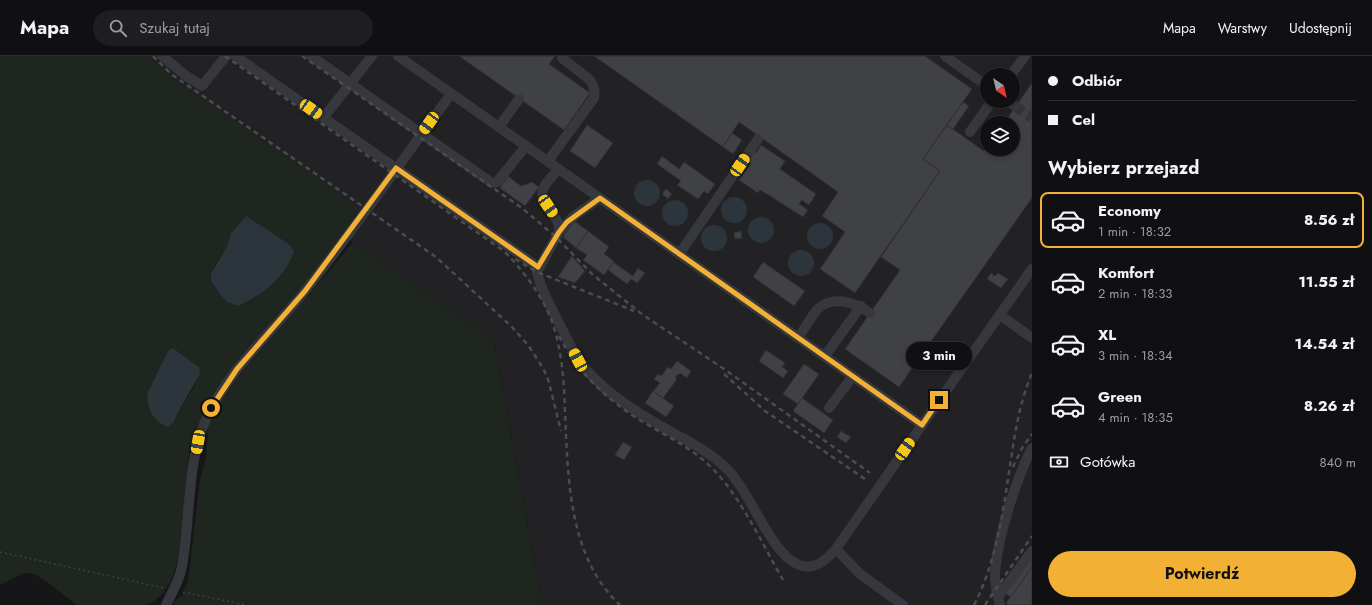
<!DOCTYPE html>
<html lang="pl">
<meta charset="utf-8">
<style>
:root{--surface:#101012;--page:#1e1e20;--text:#f1f3f6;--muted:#9c9d9f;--line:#303032;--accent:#f2b134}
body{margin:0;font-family:Jost,sans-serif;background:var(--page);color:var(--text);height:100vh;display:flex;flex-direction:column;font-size:15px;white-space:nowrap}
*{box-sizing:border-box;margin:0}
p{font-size:13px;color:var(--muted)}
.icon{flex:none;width:22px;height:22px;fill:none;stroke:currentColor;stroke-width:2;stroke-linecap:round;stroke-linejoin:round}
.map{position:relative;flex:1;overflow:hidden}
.panel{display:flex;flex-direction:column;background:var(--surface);width:340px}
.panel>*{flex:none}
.guide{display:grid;align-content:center;height:88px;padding:0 16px;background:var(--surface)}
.needle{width:26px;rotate:145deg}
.tools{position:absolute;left:980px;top:12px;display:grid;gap:8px}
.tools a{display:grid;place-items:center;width:40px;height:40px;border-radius:50%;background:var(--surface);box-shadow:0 2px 6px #0003,0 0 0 1px var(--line);font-size:20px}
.end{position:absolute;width:18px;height:18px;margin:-9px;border:5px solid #f2b134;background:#111;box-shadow:0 0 0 2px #111}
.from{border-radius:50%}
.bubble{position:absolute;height:28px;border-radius:14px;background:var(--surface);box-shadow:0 2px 6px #0003,0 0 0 1px var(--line);font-size:13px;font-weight:700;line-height:28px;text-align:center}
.car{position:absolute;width:12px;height:24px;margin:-12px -6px;border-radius:5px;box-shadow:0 0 3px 1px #0007;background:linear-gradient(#f5c518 24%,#345 0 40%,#f5c518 0 76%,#345 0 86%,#f5c518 0)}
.guide b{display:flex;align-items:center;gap:14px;height:38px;font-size:15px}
.guide b+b{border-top:1px solid var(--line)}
.guide i{width:10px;height:10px;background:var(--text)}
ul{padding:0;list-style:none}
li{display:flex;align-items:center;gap:12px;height:56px;margin:0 8px 6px;padding:0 8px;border:2px solid transparent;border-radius:8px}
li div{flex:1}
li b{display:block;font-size:15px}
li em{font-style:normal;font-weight:700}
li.on{border-color:var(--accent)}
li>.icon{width:36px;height:36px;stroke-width:1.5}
h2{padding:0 16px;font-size:18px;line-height:48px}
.pay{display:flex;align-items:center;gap:10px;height:44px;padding:0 16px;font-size:15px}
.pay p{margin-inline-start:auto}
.button{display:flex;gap:8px;margin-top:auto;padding:8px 16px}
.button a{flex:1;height:46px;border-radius:24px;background:var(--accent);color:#111;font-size:16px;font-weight:700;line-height:46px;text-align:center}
header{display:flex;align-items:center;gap:24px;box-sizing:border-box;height:56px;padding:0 20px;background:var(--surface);border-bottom:1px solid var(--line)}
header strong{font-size:19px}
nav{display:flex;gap:22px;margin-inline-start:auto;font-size:14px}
.search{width:280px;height:36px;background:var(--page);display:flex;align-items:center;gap:10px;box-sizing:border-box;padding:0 14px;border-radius:22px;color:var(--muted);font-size:15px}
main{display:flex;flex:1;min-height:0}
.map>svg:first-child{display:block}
.built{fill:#222225;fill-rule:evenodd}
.green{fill:#1e261f;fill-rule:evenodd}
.water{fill:#2c353c}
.building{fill:#404145;stroke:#303034}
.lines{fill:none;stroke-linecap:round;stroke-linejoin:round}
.minor-tunnel{stroke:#333438;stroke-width:10;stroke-dasharray:10 5;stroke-linecap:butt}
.path{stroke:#3d3f44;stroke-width:1.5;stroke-dasharray:2 3;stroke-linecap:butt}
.minor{stroke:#37383d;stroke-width:10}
.rail{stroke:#4a4c52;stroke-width:2.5;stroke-dasharray:5 4;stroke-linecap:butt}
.route{stroke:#f2b134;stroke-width:5}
</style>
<header>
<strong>Mapa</strong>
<div class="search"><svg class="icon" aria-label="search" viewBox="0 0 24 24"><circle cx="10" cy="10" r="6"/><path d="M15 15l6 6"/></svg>Szukaj tutaj</div>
<nav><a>Mapa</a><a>Warstwy</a><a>Udostępnij</a></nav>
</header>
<main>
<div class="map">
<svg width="1032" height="549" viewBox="0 0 1032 549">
<rect width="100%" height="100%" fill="#161618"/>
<path class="built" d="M88,0H1032V549H542L494,285ZM987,19H1013V45H987ZM987,67H1013V93H987Z"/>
<g class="green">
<path d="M0,0H148L157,10L172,22L360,152C340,183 319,215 294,242C256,286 214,326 193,382C179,421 195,535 145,549H77L46,525L34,518L24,517L0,529ZM246,160L257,241L238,250L227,246L211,225L215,210L227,190L231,177ZM173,292L199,311L195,329L178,356L174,366L148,336L167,298L170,293Z"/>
<path d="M353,186L494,285L542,549H173L175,545L182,539L188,525L200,423L206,402L208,368L225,339L247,310L308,240Z"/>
</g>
<g class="water">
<circle cx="647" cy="137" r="13"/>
<circle cx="734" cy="154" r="13"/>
<circle cx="675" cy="157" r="13"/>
<path d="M246,160L290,189L294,196C285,221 262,240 238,250L227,246L221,239L211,225V218L227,190L231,177Z"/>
<circle cx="761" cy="174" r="13"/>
<circle cx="820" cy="180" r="13"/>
<circle cx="714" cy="182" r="13"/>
<circle cx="801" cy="207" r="13"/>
<path d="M173,292L199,311L200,318L178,356L174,366L168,371C154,367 145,350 148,336L167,297L170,293Z"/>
</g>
<g class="building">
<path d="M459,0H555L549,8L590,37L564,74Z"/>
<path d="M594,0H925L972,33L923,103L940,115L855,237L820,213L845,176L822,160L838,136L739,66L723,91Z"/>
<path d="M1032,27V142L899,331L845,293L900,214L881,201L940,115L923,103L947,69L984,95L987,91V93H1013V67H1004Z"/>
<path d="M963,46L969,50L953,73L947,69Z"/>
<path d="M587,69L613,87L595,112L570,95Z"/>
<path d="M732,77L742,84L733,98L723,91Z"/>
<path d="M761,89L785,105L780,113L816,138L809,149L802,144L799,148L808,154L803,161L767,138L760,134L758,137L739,124L751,108L746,104L752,94L756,97Z"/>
<path d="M662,100L679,113L684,106L715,128L708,138L704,135L698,143L677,129L681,125L657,108Z"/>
<path d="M508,120L521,130L532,126L539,131L525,150L500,132Z"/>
<path d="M666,133L672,138L668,143L662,138Z"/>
<path d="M574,165L588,175L576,192L563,181Z"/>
<path d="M588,175L609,191L604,198L614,205L604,219L583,204L587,199L576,192Z"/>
<path d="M741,175L742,182L735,183L734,177Z"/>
<path d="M572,200L585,215L575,227L558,221Z"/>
<path d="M613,206L633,220L638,212L645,217L637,227L631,223L627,228L608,214Z"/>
<path d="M763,206L805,235L794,250L753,221Z"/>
<path d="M991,217L995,220L998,217L1008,223L1001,232L987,223Z"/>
<path d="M766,294L785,307L782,311L788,315L783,322L759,305Z"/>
<path d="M677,305L691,315L687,322L680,317L679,319L678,318L675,322L677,323L663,342L653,335L660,327L654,323L658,318L661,320L668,311L671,313Z"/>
<path d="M804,308L819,318L798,348L783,338Z"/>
<path d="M653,335L674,350L666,361L645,347Z"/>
<path d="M802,342L833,364L824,377L793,355Z"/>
<path d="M841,375L851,381L846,387L837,381Z"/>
<path d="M623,386L632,391L624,404L615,399Z"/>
<path d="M1030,502L1032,504V511L1011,541L1005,537Z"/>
<path d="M1032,511V549H1009L1006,547Z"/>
</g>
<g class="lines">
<path class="minor-tunnel" d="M1015,50L1032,62"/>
<g class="path">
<path d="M0,496L164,532"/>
<path d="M183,536L246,549"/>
</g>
<g class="minor">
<path d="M162,0L185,19L202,30L226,0"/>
<path d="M235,0L538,211"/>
<path d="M311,0L492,127L497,126L526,90"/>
<path d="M398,0L922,369"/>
<path d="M945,0L987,30"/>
<path d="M1011,19L1025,0"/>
<path d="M1008,45L1015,50"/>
<path d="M324,61L372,0"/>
<path d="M499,71L519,43"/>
<path d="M970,76L992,45"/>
<path d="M548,105L594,42C596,35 594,30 590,24L562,2"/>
<path d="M558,113C554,119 546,126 543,133C538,149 562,160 559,176L537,216C541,235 552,253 561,271C568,284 574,299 584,311C606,338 638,357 668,374C688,385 710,396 726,412C751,436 769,495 797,508C814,516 826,504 836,493"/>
<path d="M559,176L574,160L600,142"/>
<path d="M680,197L758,83"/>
<path d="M1000,259L1032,282"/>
<path d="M799,281C804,273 810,263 816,255C830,238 855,246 870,257"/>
<path d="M825,300L861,250"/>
<path d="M829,352L853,320"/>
<path d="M998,541L1032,495"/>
<path d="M166,549C172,536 180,524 182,510C191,462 186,406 207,361C230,312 272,277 305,235C356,171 403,103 451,38"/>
<path d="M903,549L860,518L836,493L922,369L1032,213"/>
<path d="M1000,549C998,542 996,533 995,525C994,491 1016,423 1032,392"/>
</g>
<g class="rail">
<path d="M153,0L171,18L436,201L511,270L528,289L543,312L548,323L561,375"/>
<path d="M225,0L505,196C524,216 541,238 551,263C562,292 564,325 565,356C568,421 568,501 620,549"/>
<path d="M302,0L522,152L556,181L592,218L643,259L724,313L870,417"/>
<path d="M515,203L537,216L634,255"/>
<path d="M559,280C578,317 607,344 643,366C663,378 684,388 702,403C736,430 761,486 783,524"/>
<path d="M724,318L765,355L865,423"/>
<path d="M1013,411L1022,392L1032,378"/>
<path d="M974,549C998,503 1004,448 1012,397C1016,370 1021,343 1032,317"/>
<path d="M985,549L1032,480"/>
</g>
</g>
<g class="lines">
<path class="route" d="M211,352L237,313L305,235L396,112L538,211L559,176L567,166L600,142L922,369L939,344"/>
</g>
</svg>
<div class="tools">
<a><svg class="needle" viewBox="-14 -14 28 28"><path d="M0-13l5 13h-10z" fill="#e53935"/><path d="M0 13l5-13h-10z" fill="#9c9d9f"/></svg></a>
<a><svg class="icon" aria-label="layers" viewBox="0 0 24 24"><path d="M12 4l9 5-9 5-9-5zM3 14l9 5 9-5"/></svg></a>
</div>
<i class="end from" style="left:211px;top:352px"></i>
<i class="end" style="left:939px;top:344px"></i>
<div class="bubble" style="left:906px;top:286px;width:66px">3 min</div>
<i class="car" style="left:311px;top:53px;rotate:125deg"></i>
<i class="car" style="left:429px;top:67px;rotate:216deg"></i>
<i class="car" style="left:740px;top:109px;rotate:34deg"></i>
<i class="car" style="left:548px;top:150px;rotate:146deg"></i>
<i class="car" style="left:578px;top:304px;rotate:332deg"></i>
<i class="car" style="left:198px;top:386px;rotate:190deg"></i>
<i class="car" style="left:905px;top:393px;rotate:35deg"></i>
</div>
<section class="panel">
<div class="guide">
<b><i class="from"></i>Odbiór</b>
<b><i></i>Cel</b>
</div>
<h2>Wybierz przejazd</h2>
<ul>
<li class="on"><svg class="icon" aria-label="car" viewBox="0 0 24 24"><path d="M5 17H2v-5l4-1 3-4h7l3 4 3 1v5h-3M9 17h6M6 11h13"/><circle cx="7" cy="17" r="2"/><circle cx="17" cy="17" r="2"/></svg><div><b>Economy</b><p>1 min · 18:32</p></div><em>8.56 zł</em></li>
<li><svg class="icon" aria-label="car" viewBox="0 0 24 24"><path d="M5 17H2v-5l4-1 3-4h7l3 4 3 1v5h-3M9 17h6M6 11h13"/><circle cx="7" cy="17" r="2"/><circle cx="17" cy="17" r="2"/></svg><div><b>Komfort</b><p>2 min · 18:33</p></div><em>11.55 zł</em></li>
<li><svg class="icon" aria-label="car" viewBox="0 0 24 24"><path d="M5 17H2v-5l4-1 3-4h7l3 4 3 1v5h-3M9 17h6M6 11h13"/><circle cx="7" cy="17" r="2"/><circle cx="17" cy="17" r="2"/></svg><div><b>XL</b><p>3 min · 18:34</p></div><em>14.54 zł</em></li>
<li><svg class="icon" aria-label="car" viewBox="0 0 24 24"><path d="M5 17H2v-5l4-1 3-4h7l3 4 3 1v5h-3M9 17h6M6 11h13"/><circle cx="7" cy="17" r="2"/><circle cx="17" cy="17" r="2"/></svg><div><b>Green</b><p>4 min · 18:35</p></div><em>8.26 zł</em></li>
</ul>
<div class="pay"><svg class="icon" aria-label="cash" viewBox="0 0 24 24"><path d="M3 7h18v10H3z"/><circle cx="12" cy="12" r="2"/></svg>Gotówka<p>840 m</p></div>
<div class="button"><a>Potwierdź</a></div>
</section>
</main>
